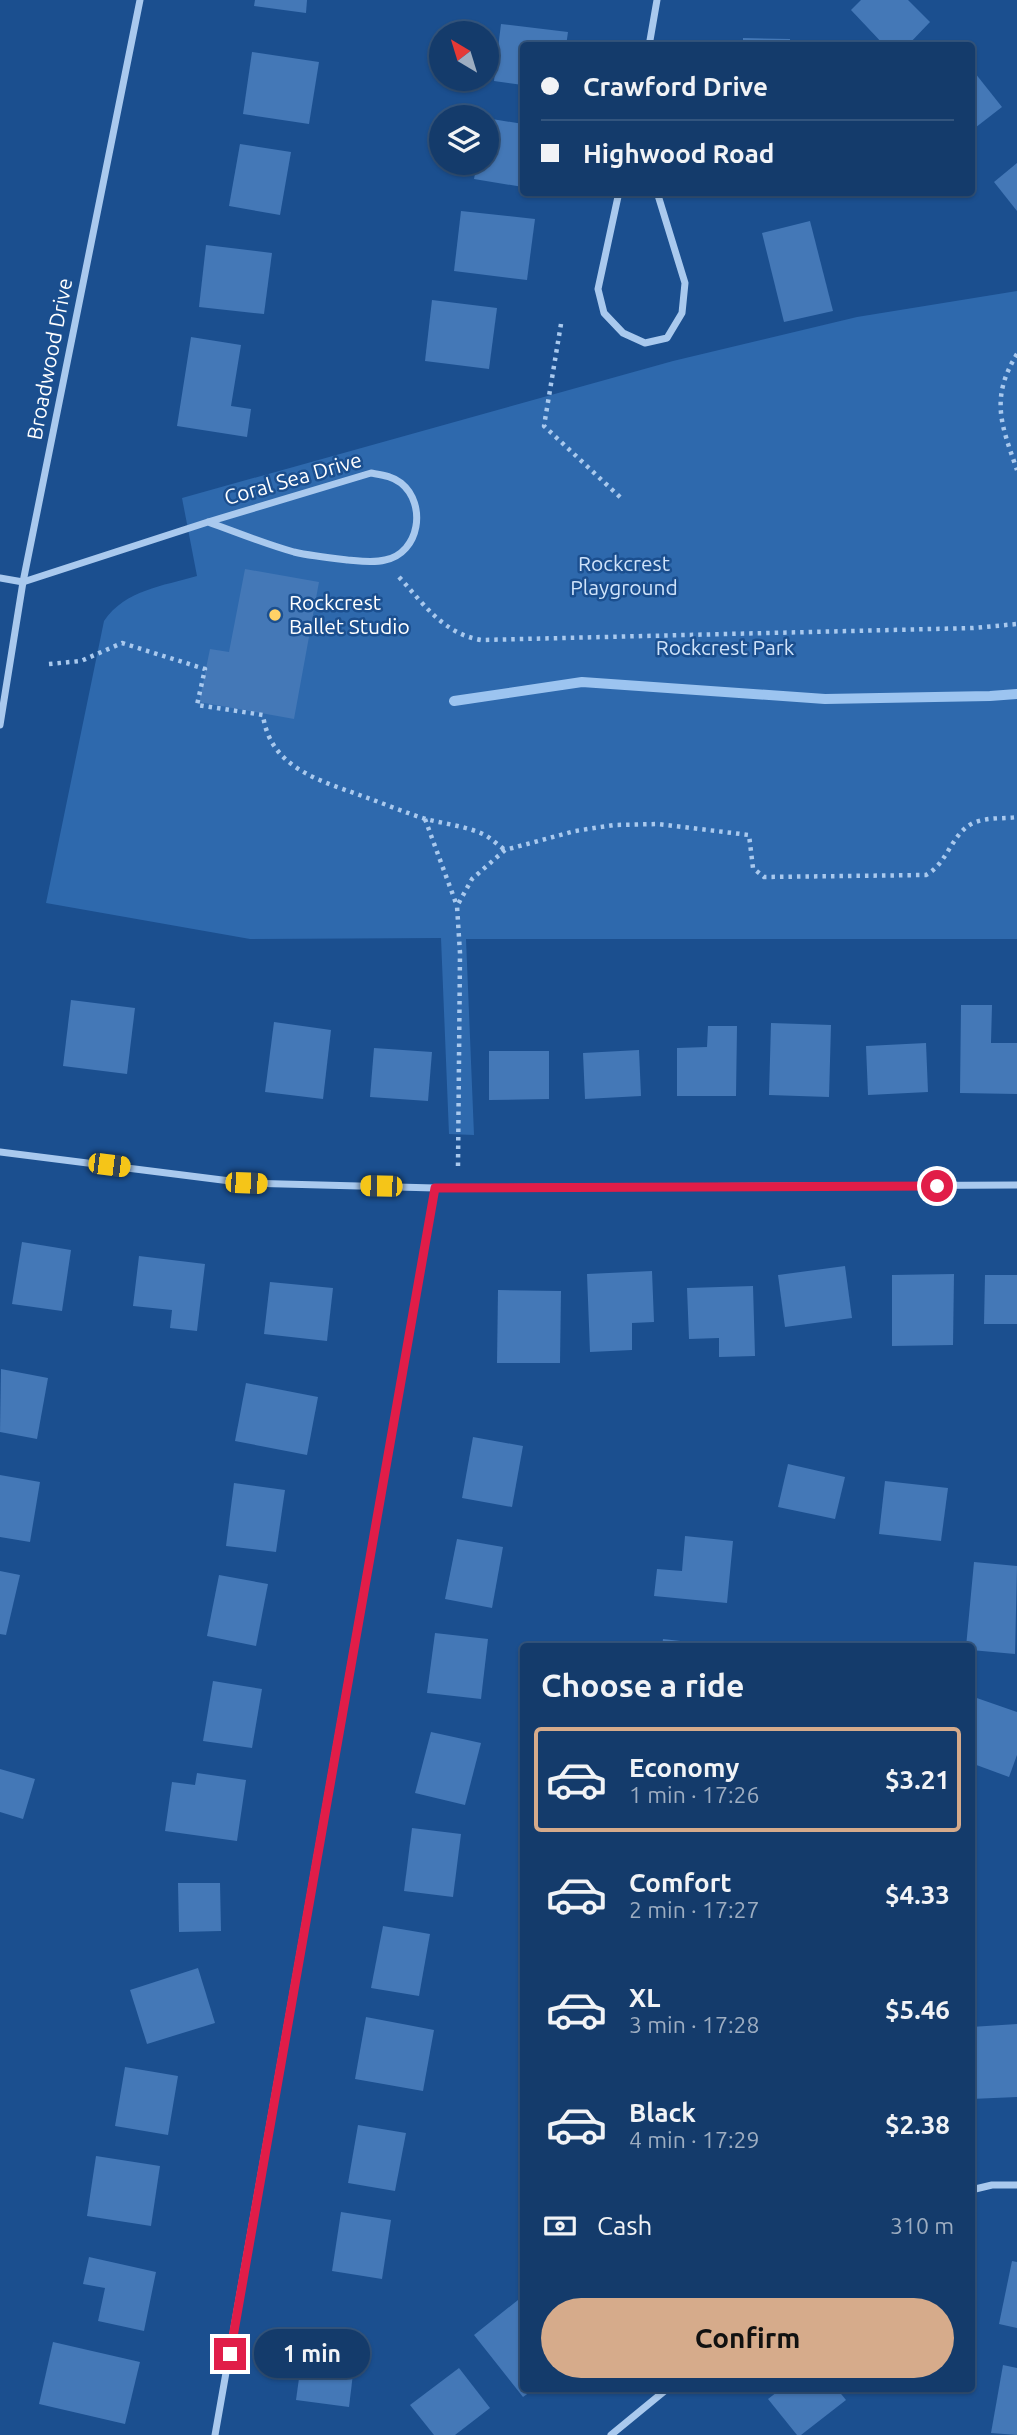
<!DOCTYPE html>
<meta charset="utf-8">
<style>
:root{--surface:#143b6b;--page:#1d4271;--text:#f1f3f6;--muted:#9dadc1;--line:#33557e;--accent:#d6ab8b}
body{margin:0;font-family:Ubuntu,sans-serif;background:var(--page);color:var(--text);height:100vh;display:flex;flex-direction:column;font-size:26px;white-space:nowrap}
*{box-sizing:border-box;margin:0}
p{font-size:23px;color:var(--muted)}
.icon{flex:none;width:38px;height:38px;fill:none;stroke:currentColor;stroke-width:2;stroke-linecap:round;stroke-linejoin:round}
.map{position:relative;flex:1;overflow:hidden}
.sheet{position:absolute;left:520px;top:1643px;width:455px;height:749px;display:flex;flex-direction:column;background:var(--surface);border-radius:7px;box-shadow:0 2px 5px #0004,0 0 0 2px var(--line)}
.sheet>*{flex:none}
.top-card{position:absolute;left:520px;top:42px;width:455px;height:154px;border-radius:7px;box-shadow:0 2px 5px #0004,0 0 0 2px var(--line);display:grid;align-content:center;height:154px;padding:0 21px;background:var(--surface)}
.needle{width:46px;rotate:322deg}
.tools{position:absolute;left:429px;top:21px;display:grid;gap:14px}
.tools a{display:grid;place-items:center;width:70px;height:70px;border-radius:50%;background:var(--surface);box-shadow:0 2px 5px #0004,0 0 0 2px var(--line);font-size:35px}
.end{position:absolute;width:32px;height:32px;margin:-16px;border:9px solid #e11d48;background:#fff;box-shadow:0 0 0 4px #fff}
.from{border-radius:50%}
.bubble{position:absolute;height:49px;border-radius:24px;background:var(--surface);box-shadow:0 2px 5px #0004,0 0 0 2px var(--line);font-size:23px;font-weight:700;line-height:49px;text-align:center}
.car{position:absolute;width:21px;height:42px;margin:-21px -10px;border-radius:9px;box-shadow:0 0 5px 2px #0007;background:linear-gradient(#f5c518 24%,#345 0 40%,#f5c518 0 76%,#345 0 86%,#f5c518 0)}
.top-card b{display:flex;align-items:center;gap:24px;height:66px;font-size:26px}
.top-card b+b{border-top:2px solid var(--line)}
.top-card i{width:18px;height:18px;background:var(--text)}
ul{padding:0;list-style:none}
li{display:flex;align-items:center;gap:21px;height:105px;margin:0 14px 10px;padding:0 7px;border:4px solid transparent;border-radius:7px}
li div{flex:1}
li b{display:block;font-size:26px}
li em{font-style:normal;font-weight:700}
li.on{border-color:var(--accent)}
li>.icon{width:63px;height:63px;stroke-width:1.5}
h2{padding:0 21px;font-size:32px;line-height:84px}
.pay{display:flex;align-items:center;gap:18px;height:77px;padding:0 21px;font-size:26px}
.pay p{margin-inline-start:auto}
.action{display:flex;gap:14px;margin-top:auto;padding:14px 21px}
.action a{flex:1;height:80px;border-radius:42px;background:var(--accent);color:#111;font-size:28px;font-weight:700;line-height:80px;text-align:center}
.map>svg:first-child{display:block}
.green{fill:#2e69ad}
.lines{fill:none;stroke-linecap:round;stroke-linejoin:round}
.stream{stroke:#9cc4f0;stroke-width:10}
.building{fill:#4478b7}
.path{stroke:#a9c9ee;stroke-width:4.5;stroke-dasharray:3.5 5;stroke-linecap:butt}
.street{stroke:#a9c9ee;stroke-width:7}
.route{stroke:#e11d48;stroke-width:9}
.poi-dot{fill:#ffd166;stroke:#1b4f8f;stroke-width:2.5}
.labels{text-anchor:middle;stroke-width:5;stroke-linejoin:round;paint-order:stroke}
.street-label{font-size:21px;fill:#fff;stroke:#1b4f8f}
.park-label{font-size:21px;fill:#cfe3fa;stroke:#1b4f8f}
.poi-label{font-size:21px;fill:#fff;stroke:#1b4f8f;text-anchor:start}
</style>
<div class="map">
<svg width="1017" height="2435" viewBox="0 0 1017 2435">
<rect width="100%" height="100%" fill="#1b4f8f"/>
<path class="green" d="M1017,291V939H466L474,1135L449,1134L441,938L250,939L46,903L104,621C125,590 163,586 197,576L182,498L673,361L857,317Z"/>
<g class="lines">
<path class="stream" d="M454,701L582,682L825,699L990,696L1017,694"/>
</g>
<g class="building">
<path d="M255,0H307L306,13L254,6Z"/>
<path d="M861,0H908L930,22L907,46H885L851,10Z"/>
<path d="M501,24L568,32L566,46H523V85L494,81Z"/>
<path d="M743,38L790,39V46H743Z"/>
<path d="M252,52L319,62L309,124L243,114Z"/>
<path d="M971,68L1002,107L971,131Z"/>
<path d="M486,118L523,124V187L474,179L477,163H486Z"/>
<path d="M240,144L291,152L280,215L229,206Z"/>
<path d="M1017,163V211L994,182Z"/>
<path d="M461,211L535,219L527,280L454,271Z"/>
<path d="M810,221L833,311L784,322L762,233Z"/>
<path d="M206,245L272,253L264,314L199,307Z"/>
<path d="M432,300L497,308L489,369L425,361Z"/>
<path d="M191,337L241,345L231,406L251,409L247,437L177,426Z"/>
<path d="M245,569L319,582L294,719L199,702L210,649L229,652Z"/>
<path d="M71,1000L135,1008L127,1074L63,1066Z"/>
<path d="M961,1005H992L991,1043H1017V1094L960,1093Z"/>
<path d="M274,1022L331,1030L323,1099L265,1092Z"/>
<path d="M771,1023L831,1025L829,1097L769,1095Z"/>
<path d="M708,1026H737L736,1096H677V1048L707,1047Z"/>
<path d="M926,1043L928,1092L868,1095L866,1046Z"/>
<path d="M374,1048L432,1052L428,1101L370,1097Z"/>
<path d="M639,1050L641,1096L585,1099L583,1053Z"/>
<path d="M489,1051H549V1099L489,1100Z"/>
<path d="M22,1242L71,1250L62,1311L12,1304Z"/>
<path d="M139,1256L205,1264L197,1331L170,1328L172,1310L133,1306Z"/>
<path d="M845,1266L852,1318L785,1327L778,1275Z"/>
<path d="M652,1271L654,1322L632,1323V1350L590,1352L587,1274Z"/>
<path d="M954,1274L953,1345L892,1346V1275Z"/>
<path d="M985,1275H1017V1324H984Z"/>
<path d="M270,1282L333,1288L327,1341L264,1334Z"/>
<path d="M753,1286L755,1356L719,1357V1338L689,1339L687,1288Z"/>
<path d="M498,1290L561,1291L560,1363H497Z"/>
<path d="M1,1369L48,1378L37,1439L0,1432Z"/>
<path d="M246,1383L318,1397L307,1455L235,1441Z"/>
<path d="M473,1437L523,1446L512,1507L462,1498Z"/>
<path d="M788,1464L845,1477L835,1519L778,1507Z"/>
<path d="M0,1475L40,1482L30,1542L0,1537Z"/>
<path d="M885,1481L948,1488L941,1541L879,1534Z"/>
<path d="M234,1483L285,1490L276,1552L226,1546Z"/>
<path d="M685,1536L733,1541L727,1603L654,1596L657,1569L682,1571Z"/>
<path d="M457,1539L503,1547L492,1608L445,1599Z"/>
<path d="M974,1562L1017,1566L1015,1654L971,1650V1647H966Z"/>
<path d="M0,1571L20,1575L6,1635L0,1634Z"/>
<path d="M219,1575L268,1584L256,1646L207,1636Z"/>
<path d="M435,1633L488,1639L481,1699L427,1693Z"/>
<path d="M663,1639L715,1645V1647H662Z"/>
<path d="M213,1681L262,1689L252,1748L203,1741Z"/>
<path d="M971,1696L1017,1712V1755L1009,1777L971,1763Z"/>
<path d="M431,1732L481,1743L465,1805L415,1793Z"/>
<path d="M0,1769L35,1779L23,1819L0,1812Z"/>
<path d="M197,1773L246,1780L237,1841L165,1831L172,1782L195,1785Z"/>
<path d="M412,1828L461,1834L453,1897L404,1891Z"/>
<path d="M178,1883H220L221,1931L179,1932Z"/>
<path d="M383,1926L430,1934L419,1996L371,1988Z"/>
<path d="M198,1968L215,2023L147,2044L130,1990Z"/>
<path d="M366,2017L434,2030L423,2091L355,2079Z"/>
<path d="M1017,2024V2097L971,2099V2027Z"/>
<path d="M125,2067L178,2076L168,2135L115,2126Z"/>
<path d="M358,2125L406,2133L395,2191L348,2183Z"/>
<path d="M96,2156L160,2166L151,2226L87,2216Z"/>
<path d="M341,2212L391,2220L382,2279L332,2271Z"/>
<path d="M89,2257L156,2272L144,2331L98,2321L105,2288L83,2284Z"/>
<path d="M1012,2261L1017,2262V2328L999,2324Z"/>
<path d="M523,2296V2389H534L523,2397L474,2335Z"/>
<path d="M53,2342L140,2362L125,2424L39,2404Z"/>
<path d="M304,2342L356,2349L349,2407L296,2400Z"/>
<path d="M1003,2365L1017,2368V2435L991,2433Z"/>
<path d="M459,2368L490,2408L455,2435H434L410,2405Z"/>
<path d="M781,2389H837L846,2400L801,2435H797L768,2399Z"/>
</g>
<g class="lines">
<g class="path">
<path d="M561,324L544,426L621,498"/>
<path d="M1017,354C990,398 1001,424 1017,470"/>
<path d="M399,577C424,604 442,633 481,640L973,628L1017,624"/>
<path d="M49,664L81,661L122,643L205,669L197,705L263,715C270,769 322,781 365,797C385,804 406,813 426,819C445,824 465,826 483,834C491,838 498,845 505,850"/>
<path d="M425,819L457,906"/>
<path d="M458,1166L460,953L457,906L472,879L505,850L575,831L614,825L658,824L749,835L753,868L764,877L926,875C948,863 951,834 973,823C987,817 1003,819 1017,817"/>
</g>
<g class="street">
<path d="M649,46L657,0"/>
<path d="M619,192L598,289L604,313L623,333L645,343L667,338L682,313L685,283L657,192"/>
<path d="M0,578L23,582L208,522L371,473C382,475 392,476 401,483C427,504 420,553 385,560C373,563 360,561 348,560C330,558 311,556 294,552C265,544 236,532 208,522"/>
<path d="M0,725L23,582L140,0"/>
<path d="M0,1152L246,1183L435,1188L1017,1185"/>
<path d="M971,2190L992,2185H1017"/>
<path d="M215,2435L435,1188"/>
<path d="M611,2435L667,2389"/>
</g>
</g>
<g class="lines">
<path class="route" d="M230,2354L435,1188L937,1186"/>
</g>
<circle class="poi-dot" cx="275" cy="615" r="7"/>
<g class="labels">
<g class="street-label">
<text transform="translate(50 359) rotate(-79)" y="7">Broadwood Drive</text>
<text transform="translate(293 479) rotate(-16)" y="7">Coral Sea Drive</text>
</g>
<g class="park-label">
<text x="624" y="571">Rockcrest<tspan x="624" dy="24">Playground</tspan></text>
<text x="725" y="655">Rockcrest Park</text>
</g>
<g class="poi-label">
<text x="289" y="610">Rockcrest<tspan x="289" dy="24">Ballet Studio</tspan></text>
</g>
</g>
</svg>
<div class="tools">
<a><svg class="needle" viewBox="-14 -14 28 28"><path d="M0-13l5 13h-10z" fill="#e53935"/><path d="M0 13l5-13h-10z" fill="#9dadc1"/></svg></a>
<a><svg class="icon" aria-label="layers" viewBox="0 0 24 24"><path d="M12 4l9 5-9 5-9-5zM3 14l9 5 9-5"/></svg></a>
</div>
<i class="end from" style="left:937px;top:1186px"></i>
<i class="end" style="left:230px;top:2354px"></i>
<div class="bubble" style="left:254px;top:2329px;width:116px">1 min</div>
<i class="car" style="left:109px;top:1165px;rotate:97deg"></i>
<i class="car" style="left:246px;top:1183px;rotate:92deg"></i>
<i class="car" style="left:381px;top:1186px;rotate:271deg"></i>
<div class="top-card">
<b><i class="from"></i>Crawford Drive</b>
<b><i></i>Highwood Road</b>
</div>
<section class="sheet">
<h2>Choose a ride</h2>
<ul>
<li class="on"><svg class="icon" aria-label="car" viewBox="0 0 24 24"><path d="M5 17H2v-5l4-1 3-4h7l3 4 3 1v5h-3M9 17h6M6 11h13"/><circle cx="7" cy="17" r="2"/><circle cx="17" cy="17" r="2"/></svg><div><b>Economy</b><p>1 min · 17:26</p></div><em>$3.21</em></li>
<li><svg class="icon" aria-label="car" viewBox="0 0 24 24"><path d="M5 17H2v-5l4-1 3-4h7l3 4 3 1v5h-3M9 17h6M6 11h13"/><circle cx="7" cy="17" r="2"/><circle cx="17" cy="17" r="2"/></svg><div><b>Comfort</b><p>2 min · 17:27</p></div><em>$4.33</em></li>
<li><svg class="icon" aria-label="car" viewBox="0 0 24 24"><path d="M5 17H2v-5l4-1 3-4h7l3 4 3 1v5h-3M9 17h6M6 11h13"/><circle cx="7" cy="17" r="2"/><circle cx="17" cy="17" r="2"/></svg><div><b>XL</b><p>3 min · 17:28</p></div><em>$5.46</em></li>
<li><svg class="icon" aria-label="car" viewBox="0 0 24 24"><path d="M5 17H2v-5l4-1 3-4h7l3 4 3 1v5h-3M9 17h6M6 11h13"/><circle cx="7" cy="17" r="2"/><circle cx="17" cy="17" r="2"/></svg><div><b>Black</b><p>4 min · 17:29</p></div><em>$2.38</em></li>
</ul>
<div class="pay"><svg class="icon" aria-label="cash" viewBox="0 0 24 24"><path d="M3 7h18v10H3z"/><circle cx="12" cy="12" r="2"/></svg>Cash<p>310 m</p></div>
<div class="action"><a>Confirm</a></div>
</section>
</div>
